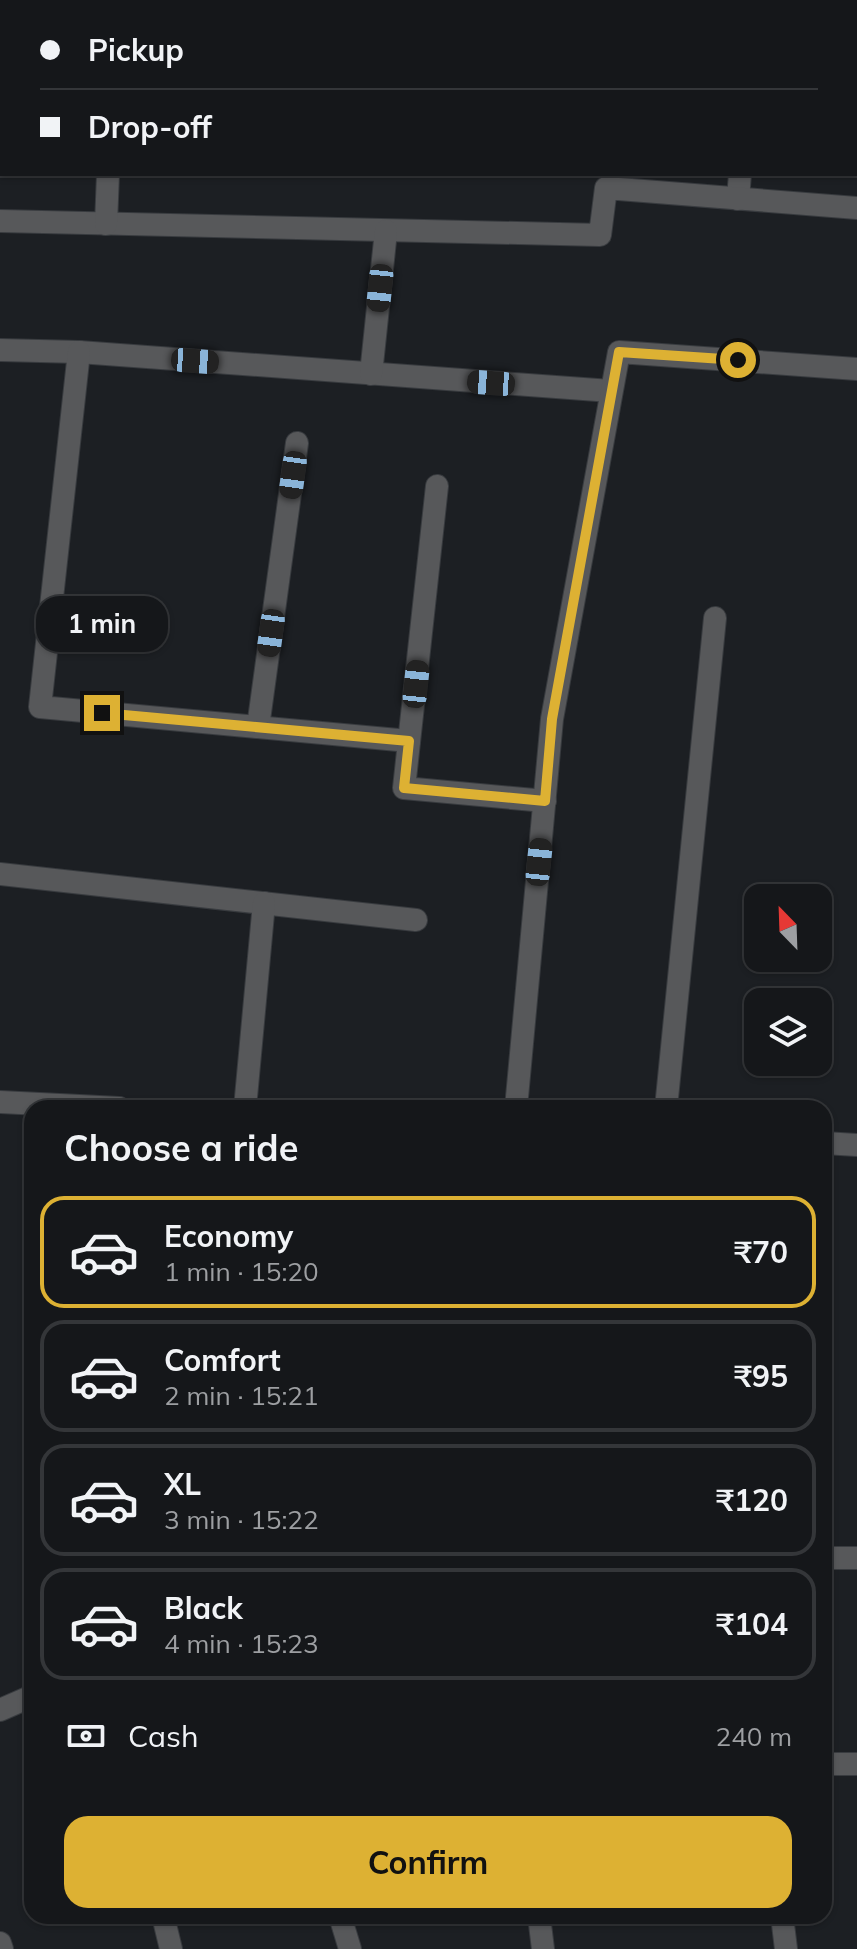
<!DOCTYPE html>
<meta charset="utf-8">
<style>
:root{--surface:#15171a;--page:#222427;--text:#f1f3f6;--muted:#9d9fa2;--line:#343639;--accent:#ddb133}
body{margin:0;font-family:Mulish,sans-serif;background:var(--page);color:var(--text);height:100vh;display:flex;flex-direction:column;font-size:30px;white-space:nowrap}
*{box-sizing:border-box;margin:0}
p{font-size:26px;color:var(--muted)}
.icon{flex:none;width:44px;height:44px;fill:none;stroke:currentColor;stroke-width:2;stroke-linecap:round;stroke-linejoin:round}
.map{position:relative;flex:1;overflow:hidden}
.panel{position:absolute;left:24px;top:1100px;width:808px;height:824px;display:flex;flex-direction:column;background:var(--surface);border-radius:24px;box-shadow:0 2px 6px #0004,0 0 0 2px var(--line)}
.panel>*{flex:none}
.hud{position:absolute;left:0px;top:0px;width:858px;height:176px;box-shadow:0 2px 6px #0004,0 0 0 2px var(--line);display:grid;align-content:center;height:176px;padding:0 40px;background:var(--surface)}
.needle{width:52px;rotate:337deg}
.buttons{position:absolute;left:744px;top:884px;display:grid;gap:16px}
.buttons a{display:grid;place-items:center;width:88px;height:88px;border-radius:16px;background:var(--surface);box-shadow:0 2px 6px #0004,0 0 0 2px var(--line);font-size:40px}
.end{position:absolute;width:36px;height:36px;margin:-18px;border:10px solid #ddb133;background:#111;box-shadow:0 0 0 4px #111}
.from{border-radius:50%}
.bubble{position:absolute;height:56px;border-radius:24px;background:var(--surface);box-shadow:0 2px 6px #0004,0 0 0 2px var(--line);font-size:26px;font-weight:700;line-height:56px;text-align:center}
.car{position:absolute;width:24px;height:48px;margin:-24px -12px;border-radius:10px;box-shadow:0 0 6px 2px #0007;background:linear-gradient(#222 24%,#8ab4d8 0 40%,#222 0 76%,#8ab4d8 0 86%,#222 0)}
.hud b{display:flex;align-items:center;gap:28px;height:76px;font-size:30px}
.hud b+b{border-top:2px solid var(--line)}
.hud i{width:20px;height:20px;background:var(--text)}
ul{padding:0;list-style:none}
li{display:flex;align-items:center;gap:24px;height:112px;margin:0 16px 12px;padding:0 24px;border:4px solid var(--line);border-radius:24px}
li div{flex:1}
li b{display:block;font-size:30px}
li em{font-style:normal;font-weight:700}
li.on{border-color:var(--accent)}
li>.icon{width:72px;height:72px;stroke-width:1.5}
h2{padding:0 40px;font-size:36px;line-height:96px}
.pay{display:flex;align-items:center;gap:20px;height:88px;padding:0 40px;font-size:30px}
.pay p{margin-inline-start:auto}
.action{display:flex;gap:16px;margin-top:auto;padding:16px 40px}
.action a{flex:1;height:92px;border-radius:24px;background:var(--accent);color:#111;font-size:32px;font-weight:700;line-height:92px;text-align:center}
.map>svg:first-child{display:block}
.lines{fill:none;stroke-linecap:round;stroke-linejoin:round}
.minor-casing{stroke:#383b3f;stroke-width:24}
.minor{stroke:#57585a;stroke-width:22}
.route{stroke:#ddb133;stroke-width:10}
</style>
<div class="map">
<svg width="857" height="1949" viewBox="0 0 857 1949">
<rect width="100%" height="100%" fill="#1c1f23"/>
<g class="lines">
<g class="minor-casing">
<g id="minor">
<path d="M116,2V0"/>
<path d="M326,2L327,0"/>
<path d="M516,2L517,0"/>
<path d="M738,199L740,174"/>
<path d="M0,221L600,235L606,188L857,208"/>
<path d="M106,224L108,174"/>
<path d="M0,350L79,352L611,391"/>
<path d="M79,352L40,707L409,741"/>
<path d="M371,374L386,231"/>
<path d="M437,486L404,788L545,801"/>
<path d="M258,727L297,443"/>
<path d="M0,874L416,920"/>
<path d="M0,1102L119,1108"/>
<path d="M245,1108L264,903"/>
<path d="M516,1108L552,719L619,352L857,369"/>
<path d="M666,1108L715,618"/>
<path d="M824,1143L857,1145"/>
<path d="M824,1558H857"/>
<path d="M0,1710L32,1696"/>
<path d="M824,1764H857"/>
<path d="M163,1916L171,1949"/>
<path d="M340,1916L350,1949"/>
<path d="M539,1916L543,1949"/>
<path d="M782,1916L786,1949"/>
<path d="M0,1943L2,1949"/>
</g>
</g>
<use href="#minor" class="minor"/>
</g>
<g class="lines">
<path class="route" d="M102,713L409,741L404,788L545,801L552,719L619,352L738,360"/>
</g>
</svg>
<div class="buttons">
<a><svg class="needle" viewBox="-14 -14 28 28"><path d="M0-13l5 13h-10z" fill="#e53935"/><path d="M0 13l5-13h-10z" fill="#9d9fa2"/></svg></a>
<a><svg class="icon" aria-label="layers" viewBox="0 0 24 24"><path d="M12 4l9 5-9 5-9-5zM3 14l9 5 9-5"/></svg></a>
</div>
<i class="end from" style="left:738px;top:360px"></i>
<i class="end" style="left:102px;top:713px"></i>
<div class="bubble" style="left:36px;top:596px;width:132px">1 min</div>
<i class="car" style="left:380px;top:288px;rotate:186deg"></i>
<i class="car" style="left:195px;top:361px;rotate:94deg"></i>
<i class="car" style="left:491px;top:383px;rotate:274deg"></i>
<i class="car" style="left:293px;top:475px;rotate:188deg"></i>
<i class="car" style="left:271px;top:633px;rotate:188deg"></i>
<i class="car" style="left:416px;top:684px;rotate:6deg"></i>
<i class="car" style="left:539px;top:862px;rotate:6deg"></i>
<div class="hud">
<b><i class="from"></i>Pickup</b>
<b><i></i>Drop-off</b>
</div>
<section class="panel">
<h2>Choose a ride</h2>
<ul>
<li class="on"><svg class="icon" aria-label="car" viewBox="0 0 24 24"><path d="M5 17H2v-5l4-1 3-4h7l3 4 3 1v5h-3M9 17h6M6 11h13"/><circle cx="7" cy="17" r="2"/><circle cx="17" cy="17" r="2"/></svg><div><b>Economy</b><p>1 min · 15:20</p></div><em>₹70</em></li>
<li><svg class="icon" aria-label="car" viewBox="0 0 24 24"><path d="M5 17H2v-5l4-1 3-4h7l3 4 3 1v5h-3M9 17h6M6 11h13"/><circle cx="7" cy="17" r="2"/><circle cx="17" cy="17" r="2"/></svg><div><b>Comfort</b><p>2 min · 15:21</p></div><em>₹95</em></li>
<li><svg class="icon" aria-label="car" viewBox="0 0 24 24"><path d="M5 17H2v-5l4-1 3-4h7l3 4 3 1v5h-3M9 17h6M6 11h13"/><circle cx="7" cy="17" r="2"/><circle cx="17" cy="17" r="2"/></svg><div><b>XL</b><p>3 min · 15:22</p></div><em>₹120</em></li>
<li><svg class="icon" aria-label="car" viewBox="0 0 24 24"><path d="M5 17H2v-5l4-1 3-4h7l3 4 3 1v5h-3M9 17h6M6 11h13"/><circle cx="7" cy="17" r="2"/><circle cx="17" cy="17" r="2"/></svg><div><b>Black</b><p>4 min · 15:23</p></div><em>₹104</em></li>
</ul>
<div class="pay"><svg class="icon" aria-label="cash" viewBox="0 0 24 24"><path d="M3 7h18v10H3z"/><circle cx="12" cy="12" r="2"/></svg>Cash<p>240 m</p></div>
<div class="action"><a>Confirm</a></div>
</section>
</div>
